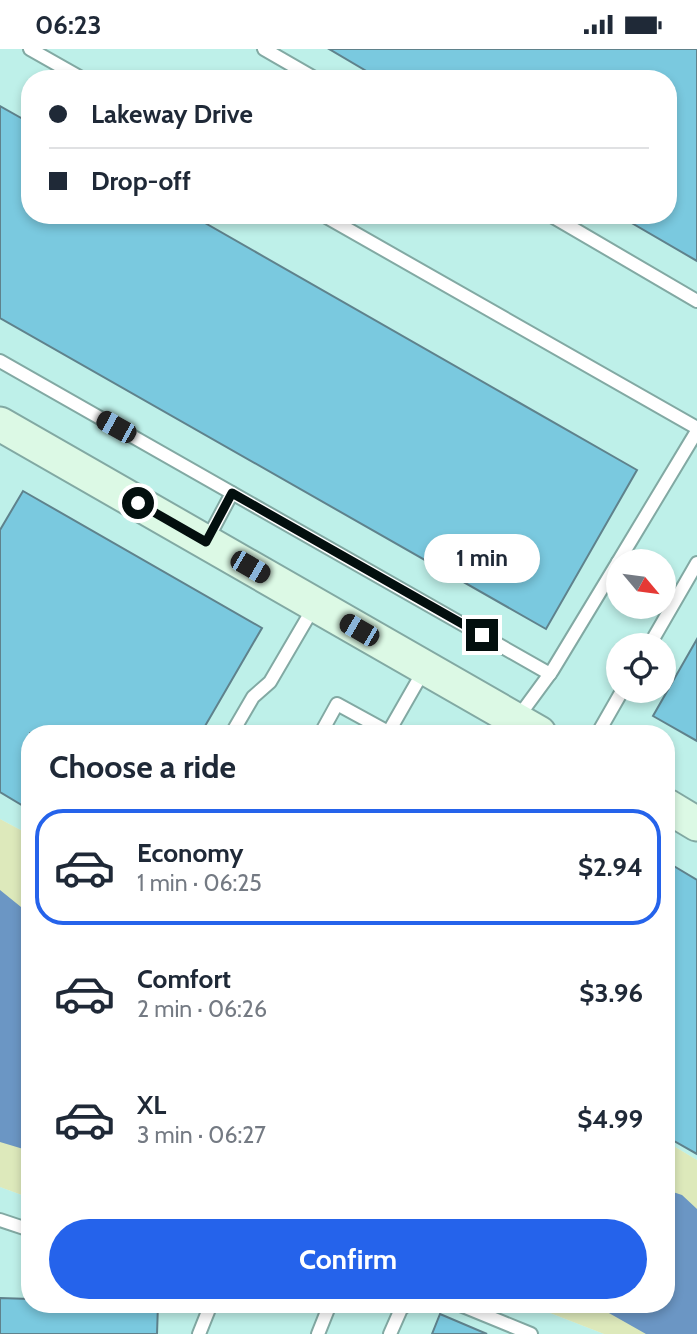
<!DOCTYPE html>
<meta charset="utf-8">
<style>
:root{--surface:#fff;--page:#f2f2f3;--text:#1f2937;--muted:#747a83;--line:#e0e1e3;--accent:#2563eb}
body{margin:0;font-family:Cabin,sans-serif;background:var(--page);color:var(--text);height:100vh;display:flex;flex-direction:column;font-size:26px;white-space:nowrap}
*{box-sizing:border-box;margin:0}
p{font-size:23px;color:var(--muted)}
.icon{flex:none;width:38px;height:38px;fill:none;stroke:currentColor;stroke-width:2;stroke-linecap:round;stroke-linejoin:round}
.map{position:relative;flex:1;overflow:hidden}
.sheet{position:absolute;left:21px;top:676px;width:654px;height:588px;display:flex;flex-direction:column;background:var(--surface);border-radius:28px;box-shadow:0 4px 10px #0003}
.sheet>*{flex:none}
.top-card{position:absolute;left:21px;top:21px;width:656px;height:154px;border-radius:28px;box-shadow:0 4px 10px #0003;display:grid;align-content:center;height:154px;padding:0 28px;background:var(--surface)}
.needle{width:46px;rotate:119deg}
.tools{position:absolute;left:606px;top:500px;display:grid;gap:14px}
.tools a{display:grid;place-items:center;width:70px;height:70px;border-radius:50%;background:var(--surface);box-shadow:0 4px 10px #0003;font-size:35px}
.end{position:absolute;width:32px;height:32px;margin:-16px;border:9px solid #030f0e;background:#fff;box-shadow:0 0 0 4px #fff}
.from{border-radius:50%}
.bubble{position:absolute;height:49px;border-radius:24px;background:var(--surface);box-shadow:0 4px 10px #0003;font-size:23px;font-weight:700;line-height:49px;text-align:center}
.car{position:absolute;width:21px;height:42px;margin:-21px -10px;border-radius:9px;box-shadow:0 0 5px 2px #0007;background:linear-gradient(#222 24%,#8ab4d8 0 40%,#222 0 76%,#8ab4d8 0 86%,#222 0)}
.top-card b{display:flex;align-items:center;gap:24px;height:66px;font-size:26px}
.top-card b+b{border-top:2px solid var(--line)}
.top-card i{width:18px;height:18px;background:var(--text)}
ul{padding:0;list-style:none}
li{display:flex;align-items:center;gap:21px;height:116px;margin:0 14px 10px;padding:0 14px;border:4px solid transparent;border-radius:28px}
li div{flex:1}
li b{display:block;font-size:26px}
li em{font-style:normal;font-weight:700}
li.active{border-color:var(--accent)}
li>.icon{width:63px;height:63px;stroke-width:1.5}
h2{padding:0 28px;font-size:32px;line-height:84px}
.primary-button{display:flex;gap:14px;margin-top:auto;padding:14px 28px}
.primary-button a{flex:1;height:80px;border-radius:42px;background:var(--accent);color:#fff;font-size:28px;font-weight:700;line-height:80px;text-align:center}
.status{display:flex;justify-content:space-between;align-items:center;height:49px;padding:0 35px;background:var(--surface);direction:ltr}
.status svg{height:19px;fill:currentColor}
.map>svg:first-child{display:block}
.built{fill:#bef0e9;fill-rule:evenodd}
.green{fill:#dde9bb}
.water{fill:#6b96c4}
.building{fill:#7ac9df;stroke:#5f828c;stroke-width:2}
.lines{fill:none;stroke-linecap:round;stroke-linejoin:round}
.lane-casing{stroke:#82a9a3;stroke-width:16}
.secondary-casing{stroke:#82a9a3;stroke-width:37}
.lane{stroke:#fff;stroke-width:12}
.secondary{stroke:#dcf9e5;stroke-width:33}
.route{stroke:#030f0e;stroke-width:9}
</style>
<div class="status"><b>06:23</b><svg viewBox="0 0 49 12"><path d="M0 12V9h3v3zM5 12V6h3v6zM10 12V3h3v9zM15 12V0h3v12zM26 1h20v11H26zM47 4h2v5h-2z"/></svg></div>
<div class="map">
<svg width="697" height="1285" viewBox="0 0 697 1285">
<rect width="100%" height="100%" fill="#d2faf4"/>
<g class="built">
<path d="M0,0H697V1111L667,1093V684H30V786L0,770ZM30,30H668V166H30ZM618,513H663V558H618ZM618,597H663V642H618Z"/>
<path d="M0,1138L30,1149V1255H527L604,1285H0Z"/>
</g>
<g class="green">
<path d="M0,770L30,786V1149L0,1138Z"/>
<path d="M667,1093L697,1111V1285H604L527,1255H667Z"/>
</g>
<g class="water">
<path d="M0,841L21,858L30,862V1102L0,1093Z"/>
<path d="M667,1141L682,1146L697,1160V1285H646L593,1255H667Z"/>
</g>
<g class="building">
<path d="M329,0H697V212L618,166H668V30H380Z"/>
<path d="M0,57L30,74V166H191L637,421L546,580L0,269Z"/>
<path d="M23,442L262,579L201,684H30V761L0,743V481Z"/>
<path d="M697,590V692L653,667Z"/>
<path d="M667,813L697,831V1105L667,1088Z"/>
<path d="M0,1249L30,1250V1255H158L157,1285H0Z"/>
<path d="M440,1265L487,1285H432Z"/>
</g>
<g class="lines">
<g class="lane-casing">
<g id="lane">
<path d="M30,0L83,30"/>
<path d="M264,0L316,30"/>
<path d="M323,166L697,379"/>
<path d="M550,166L697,252"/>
<path d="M0,312L550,625"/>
<path d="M206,493L232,444"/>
<path d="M618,513L697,382"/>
<path d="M649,597L697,514"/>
<path d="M516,671L552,622L618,513"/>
<path d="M232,684L253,648L270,633L315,556"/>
<path d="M321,684L337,655L390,684"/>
<path d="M388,684L424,621"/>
<path d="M598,684L622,642"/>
<path d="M0,1171L30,1181"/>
<path d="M458,1255L531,1285"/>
<path d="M199,1285L211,1255"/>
<path d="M318,1285L330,1255"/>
<path d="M390,1285L401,1260L407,1255"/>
</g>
</g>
<g class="secondary-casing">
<g id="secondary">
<path d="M0,375L539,684"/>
<path d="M667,757L697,775"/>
</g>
</g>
<use href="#lane" class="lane"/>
<use href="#secondary" class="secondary"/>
</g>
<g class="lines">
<path class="route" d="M138,454L206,493L232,444L482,586"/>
</g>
</svg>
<div class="tools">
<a><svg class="needle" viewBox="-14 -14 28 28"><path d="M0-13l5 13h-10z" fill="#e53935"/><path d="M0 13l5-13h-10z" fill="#747a83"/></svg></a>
<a><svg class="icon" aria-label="locate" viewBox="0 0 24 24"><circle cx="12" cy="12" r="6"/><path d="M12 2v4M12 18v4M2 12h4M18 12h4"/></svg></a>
</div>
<i class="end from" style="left:138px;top:454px"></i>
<i class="end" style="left:482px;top:586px"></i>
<div class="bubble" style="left:424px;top:485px;width:116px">1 min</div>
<i class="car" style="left:116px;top:378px;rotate:299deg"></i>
<i class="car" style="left:250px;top:518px;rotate:120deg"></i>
<i class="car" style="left:359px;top:581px;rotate:300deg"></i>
<div class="top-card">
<b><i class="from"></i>Lakeway Drive</b>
<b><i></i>Drop-off</b>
</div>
<section class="sheet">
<h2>Choose a ride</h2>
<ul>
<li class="active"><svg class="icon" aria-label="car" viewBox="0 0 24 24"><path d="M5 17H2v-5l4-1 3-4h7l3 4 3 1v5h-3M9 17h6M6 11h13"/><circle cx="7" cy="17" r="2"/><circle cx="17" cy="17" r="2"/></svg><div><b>Economy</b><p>1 min · 06:25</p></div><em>$2.94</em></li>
<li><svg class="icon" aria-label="car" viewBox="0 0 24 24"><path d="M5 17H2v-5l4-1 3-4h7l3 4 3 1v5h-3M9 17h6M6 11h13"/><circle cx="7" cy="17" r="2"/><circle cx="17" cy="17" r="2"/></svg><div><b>Comfort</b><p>2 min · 06:26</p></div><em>$3.96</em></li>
<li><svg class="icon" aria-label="car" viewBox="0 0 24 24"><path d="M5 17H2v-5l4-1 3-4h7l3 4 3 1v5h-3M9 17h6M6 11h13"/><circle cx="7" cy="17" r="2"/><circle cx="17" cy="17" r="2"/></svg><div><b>XL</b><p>3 min · 06:27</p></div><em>$4.99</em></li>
</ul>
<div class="primary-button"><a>Confirm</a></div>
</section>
</div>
